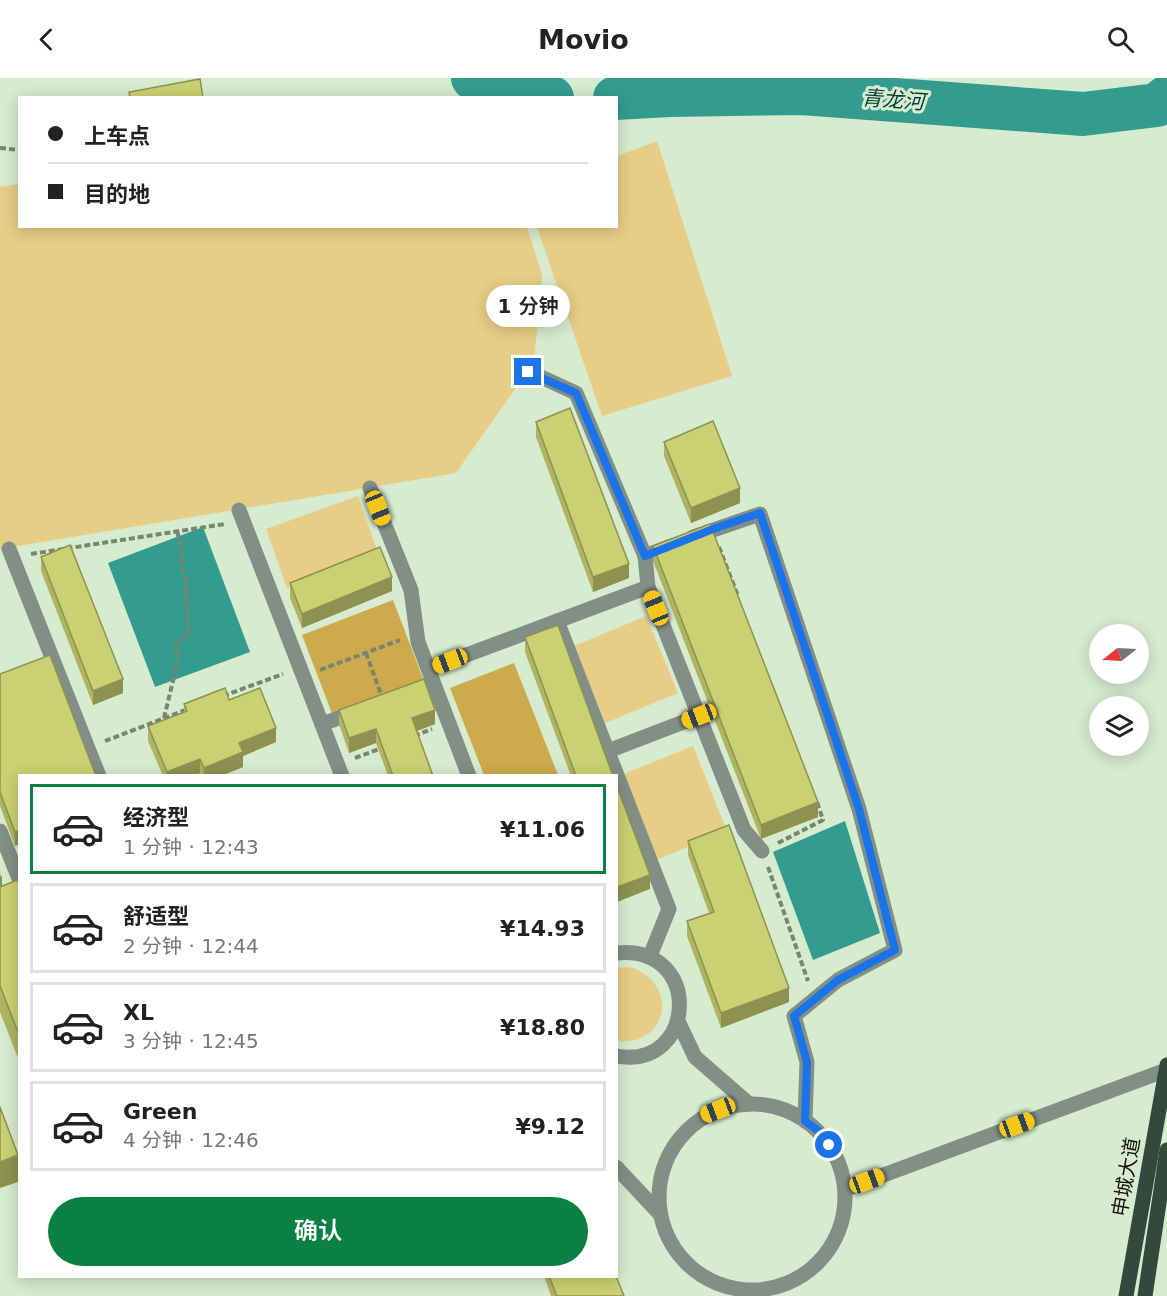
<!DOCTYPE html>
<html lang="zh">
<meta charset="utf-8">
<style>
:root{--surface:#fff;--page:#f6f6f6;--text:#222;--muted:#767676;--line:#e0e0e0;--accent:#0b8043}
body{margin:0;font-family:"DejaVu Sans","Noto Sans SC",sans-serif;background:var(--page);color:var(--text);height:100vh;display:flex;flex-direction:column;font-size:22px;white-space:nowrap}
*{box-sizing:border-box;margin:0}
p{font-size:20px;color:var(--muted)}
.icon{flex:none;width:33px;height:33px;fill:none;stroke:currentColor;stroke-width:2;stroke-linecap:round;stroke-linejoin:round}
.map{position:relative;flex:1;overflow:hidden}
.panel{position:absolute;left:18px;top:696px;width:600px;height:504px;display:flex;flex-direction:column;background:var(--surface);border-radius:0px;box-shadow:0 3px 15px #0003}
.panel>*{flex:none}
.banner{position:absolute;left:18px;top:18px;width:600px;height:132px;border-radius:0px;box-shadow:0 3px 15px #0003;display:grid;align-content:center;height:132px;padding:0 30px;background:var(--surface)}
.needle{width:39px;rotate:252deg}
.fabs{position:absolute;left:1089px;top:546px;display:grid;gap:12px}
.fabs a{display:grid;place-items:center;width:60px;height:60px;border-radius:50%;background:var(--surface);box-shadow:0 3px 15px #0003;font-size:30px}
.end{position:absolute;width:27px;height:27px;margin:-14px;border:8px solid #1a73e8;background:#fff;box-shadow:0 0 0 3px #fff}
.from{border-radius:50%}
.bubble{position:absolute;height:42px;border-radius:21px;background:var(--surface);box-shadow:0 3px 15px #0003;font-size:20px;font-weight:600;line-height:42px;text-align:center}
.car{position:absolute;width:18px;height:36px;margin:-18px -9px;border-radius:8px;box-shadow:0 0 4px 2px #0007;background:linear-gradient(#f5c518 24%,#345 0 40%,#f5c518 0 76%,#345 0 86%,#f5c518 0)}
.banner b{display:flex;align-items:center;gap:21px;height:57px;font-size:22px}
.banner b+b{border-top:2px solid var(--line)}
.banner i{width:15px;height:15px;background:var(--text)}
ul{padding:10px 0 0;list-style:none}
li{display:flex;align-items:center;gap:18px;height:90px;margin:0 12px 9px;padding:0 18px;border:3px solid var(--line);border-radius:0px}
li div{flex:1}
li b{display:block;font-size:22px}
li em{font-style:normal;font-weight:600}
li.on{border-color:var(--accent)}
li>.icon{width:54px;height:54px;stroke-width:1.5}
.action{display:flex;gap:12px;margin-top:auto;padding:12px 30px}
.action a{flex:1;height:69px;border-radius:36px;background:var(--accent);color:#fff;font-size:24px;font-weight:600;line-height:69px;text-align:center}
header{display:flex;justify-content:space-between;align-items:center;height:78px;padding:0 30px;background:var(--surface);font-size:27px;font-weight:600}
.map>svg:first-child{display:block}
.green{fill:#e8cd87}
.forest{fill:#cdab4c}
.water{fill:#349c8f}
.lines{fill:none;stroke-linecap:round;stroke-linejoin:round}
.river{stroke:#349c8f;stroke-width:44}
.path{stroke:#778571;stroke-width:4;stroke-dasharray:6 3;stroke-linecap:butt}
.minor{stroke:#818f87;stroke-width:15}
.major{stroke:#324a3d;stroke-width:15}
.wall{fill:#aeb462}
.shaded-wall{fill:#8d9250}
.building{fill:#cad172;stroke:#8d9250;stroke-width:1.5}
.route{stroke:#1a73e8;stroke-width:8}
.labels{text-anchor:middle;stroke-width:6;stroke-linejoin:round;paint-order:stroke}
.street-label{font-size:20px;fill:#0e150b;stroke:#d7ebcf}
.water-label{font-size:21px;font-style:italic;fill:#003f38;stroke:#d7ebcf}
</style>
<header><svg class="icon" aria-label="back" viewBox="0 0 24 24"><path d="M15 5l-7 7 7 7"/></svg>Movio<svg class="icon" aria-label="search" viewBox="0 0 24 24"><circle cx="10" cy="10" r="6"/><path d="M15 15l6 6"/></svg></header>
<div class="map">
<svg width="1167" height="1218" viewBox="0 0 1167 1218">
<rect width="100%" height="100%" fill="#d7ebcf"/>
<g class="green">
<path d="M657,63L732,298L602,338L537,149L616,148L617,78Z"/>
<path d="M19,106L20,148L527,149L542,197L534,284L456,395L0,471V109Z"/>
<path d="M358,418L379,478L287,510L266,451Z"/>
<path d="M646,538L678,615L605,645L574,568Z"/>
<path d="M693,668L727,753L656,782L621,697Z"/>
<path d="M629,889C680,903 669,969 617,963L616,890Z"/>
</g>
<g class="forest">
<path d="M393,522L424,603L333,638L302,557Z"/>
<path d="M514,585L558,697H484L450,610Z"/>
</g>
<g class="water">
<path d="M203,449L250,574L155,609L108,485Z"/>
<path d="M845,743L880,855L813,882L773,774Z"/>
</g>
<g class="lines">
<g class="river">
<path d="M473,0L552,20"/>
<path d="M615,20L670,17L802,15L1083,36L1157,27L1167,19"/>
</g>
<g class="path">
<path d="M0,70L20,72"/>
<path d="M719,469L738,518"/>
<path d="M31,476L225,446"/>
<path d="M366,575L382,619"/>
<path d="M320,592L400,562"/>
<path d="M223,618L283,596"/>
<path d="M164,640L178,582L176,566L188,557L186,501L181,487L182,471L177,453"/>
<path d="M414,658L432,651"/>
<path d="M105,663L188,631"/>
<path d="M355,680L382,670"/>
<path d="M778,765L823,742L817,724"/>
<path d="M768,789L808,903"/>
</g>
<g class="minor">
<path d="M528,293L576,315L645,478"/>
<path d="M370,410L411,512L418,564L469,698"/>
<path d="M239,432L342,698"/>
<path d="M693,459L760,436L859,731L895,872L838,902L794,938L807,984L805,1043"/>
<path d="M671,468L645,478L648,509L744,752L762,773"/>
<path d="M9,471L99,698"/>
<path d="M557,543L669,831L650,878"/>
<path d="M429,591L648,509"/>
<path d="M322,646L358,633"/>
<path d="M608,673L699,638"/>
<path d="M0,753L20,803"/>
<path d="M616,875C704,866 697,993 616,978"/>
<path d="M678,943L695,979L749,1026"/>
<circle cx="752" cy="1119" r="93"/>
<path d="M616,1089L660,1136"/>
<path d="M846,1111L1166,992"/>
</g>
<g class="major">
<path d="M1126,1218L1167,987"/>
<path d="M1145,1218L1167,1072"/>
</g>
</g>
<g class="wall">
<path d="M536,344L629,500L593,514L536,359Z"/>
<path d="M664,364L740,425L691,445L664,378Z"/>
<path d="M653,468L818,739L761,761L653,483Z"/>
<path d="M41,479L123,615L93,627L41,493Z"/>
<path d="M290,505L392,513L302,550L290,520Z"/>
<path d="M525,559L613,698H571L525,574Z"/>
<path d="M50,577L15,768L0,728V596Z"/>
<path d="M229,622L276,664L243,678V689L221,698H201L200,695L195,698H163L148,663V648L184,634V626Z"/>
<path d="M339,632L435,646L416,653L433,698H388L376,665L349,675L339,646Z"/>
<path d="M688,763L789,924L721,950L687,858V843L709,835L688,777Z"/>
<path d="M0,792L2,808H20V985L0,934Z"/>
<path d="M544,1198H616L624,1218H551Z"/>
</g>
<g class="shaded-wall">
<path d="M740,410V425L691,445V430Z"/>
<path d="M629,486V500L593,514V499Z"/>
<path d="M392,499V513L302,550V536Z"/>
<path d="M123,601V615L93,627V613Z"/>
<path d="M435,632V646L412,655V640Z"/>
<path d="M276,650V664L243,678V689L221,698H204V690L239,665Z"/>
<path d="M376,651V665L349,675V660Z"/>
<path d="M200,681V695L195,698H167V694Z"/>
<path d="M818,724V739L761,761V747Z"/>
<path d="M20,752V766L15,768V754Z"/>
<path d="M650,797V811L617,824V809Z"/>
<path d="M2,798V824L0,825V799Z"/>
<path d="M789,910V924L721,950V935Z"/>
<path d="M18,1077V1104L0,1110V1084Z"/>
</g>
<g class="building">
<path d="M200,1L203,20H130L129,14Z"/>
<path d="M570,330L629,486L593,499L536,344Z"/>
<path d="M713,343L740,410L691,430L664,364Z"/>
<path d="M710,446L818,724L761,747L653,468Z"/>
<path d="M70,467L123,601L93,613L41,479Z"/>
<path d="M380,469L392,499L302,536L290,505Z"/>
<path d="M558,547L613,698H576L525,559Z"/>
<path d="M50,577L96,698H20V752L15,754L0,714V596Z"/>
<path d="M424,601L435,632L412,640L433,698H393L376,651L349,660L339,632Z"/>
<path d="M225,610L229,622L260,610L276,650L239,665L243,674L204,690L200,681L167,694L148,648L187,633L184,626Z"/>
<path d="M616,706L650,797L617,809L616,807Z"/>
<path d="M729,747L789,910L721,935L687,843L714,834L688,763Z"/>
<path d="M17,802L20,808V959L0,908V809Z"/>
<path d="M0,1029L18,1077L0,1084Z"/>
<path d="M549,1198H616L624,1218H557Z"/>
</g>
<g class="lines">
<path class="route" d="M528,294L576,315L645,478L713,451L760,435L859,731L895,872L838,902L794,938L807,984L805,1043L820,1054L829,1067"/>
</g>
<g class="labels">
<g class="street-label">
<text transform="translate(1126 1099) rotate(-80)" y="7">申城大道</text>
</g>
<g class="water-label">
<text transform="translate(893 22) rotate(4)" y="7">青龙河</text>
</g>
</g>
</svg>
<div class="fabs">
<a><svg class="needle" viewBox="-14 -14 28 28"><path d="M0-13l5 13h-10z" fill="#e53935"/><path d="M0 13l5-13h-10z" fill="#767676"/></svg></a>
<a><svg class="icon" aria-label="layers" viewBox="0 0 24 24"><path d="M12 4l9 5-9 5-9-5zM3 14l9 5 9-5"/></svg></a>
</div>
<i class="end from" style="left:829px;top:1067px"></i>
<i class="end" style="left:528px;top:294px"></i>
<div class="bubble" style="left:486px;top:207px;width:84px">1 分钟</div>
<i class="car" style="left:378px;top:430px;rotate:158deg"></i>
<i class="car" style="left:656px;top:530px;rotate:338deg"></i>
<i class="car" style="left:450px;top:583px;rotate:249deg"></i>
<i class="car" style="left:699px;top:638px;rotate:249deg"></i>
<i class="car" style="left:718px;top:1032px;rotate:249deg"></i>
<i class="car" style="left:1017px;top:1047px;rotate:70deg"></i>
<i class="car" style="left:867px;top:1103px;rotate:70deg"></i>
<div class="banner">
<b><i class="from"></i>上车点</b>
<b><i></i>目的地</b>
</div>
<section class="panel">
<ul>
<li class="on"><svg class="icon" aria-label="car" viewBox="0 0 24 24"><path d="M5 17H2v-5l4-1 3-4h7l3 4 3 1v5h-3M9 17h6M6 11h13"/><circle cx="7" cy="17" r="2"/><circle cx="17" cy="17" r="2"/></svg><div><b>经济型</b><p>1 分钟 · 12:43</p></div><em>¥11.06</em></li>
<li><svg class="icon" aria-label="car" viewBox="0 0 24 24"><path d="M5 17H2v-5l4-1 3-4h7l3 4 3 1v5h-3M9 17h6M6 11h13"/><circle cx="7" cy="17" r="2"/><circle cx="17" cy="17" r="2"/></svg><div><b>舒适型</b><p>2 分钟 · 12:44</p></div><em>¥14.93</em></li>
<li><svg class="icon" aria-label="car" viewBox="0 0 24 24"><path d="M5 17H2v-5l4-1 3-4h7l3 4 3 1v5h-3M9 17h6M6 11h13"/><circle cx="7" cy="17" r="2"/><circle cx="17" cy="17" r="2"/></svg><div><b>XL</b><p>3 分钟 · 12:45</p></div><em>¥18.80</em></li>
<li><svg class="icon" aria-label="car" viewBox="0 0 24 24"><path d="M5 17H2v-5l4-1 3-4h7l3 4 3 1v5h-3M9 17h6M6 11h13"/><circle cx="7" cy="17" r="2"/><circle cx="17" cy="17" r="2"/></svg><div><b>Green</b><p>4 分钟 · 12:46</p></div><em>¥9.12</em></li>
</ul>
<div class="action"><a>确认</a></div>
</section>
</div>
